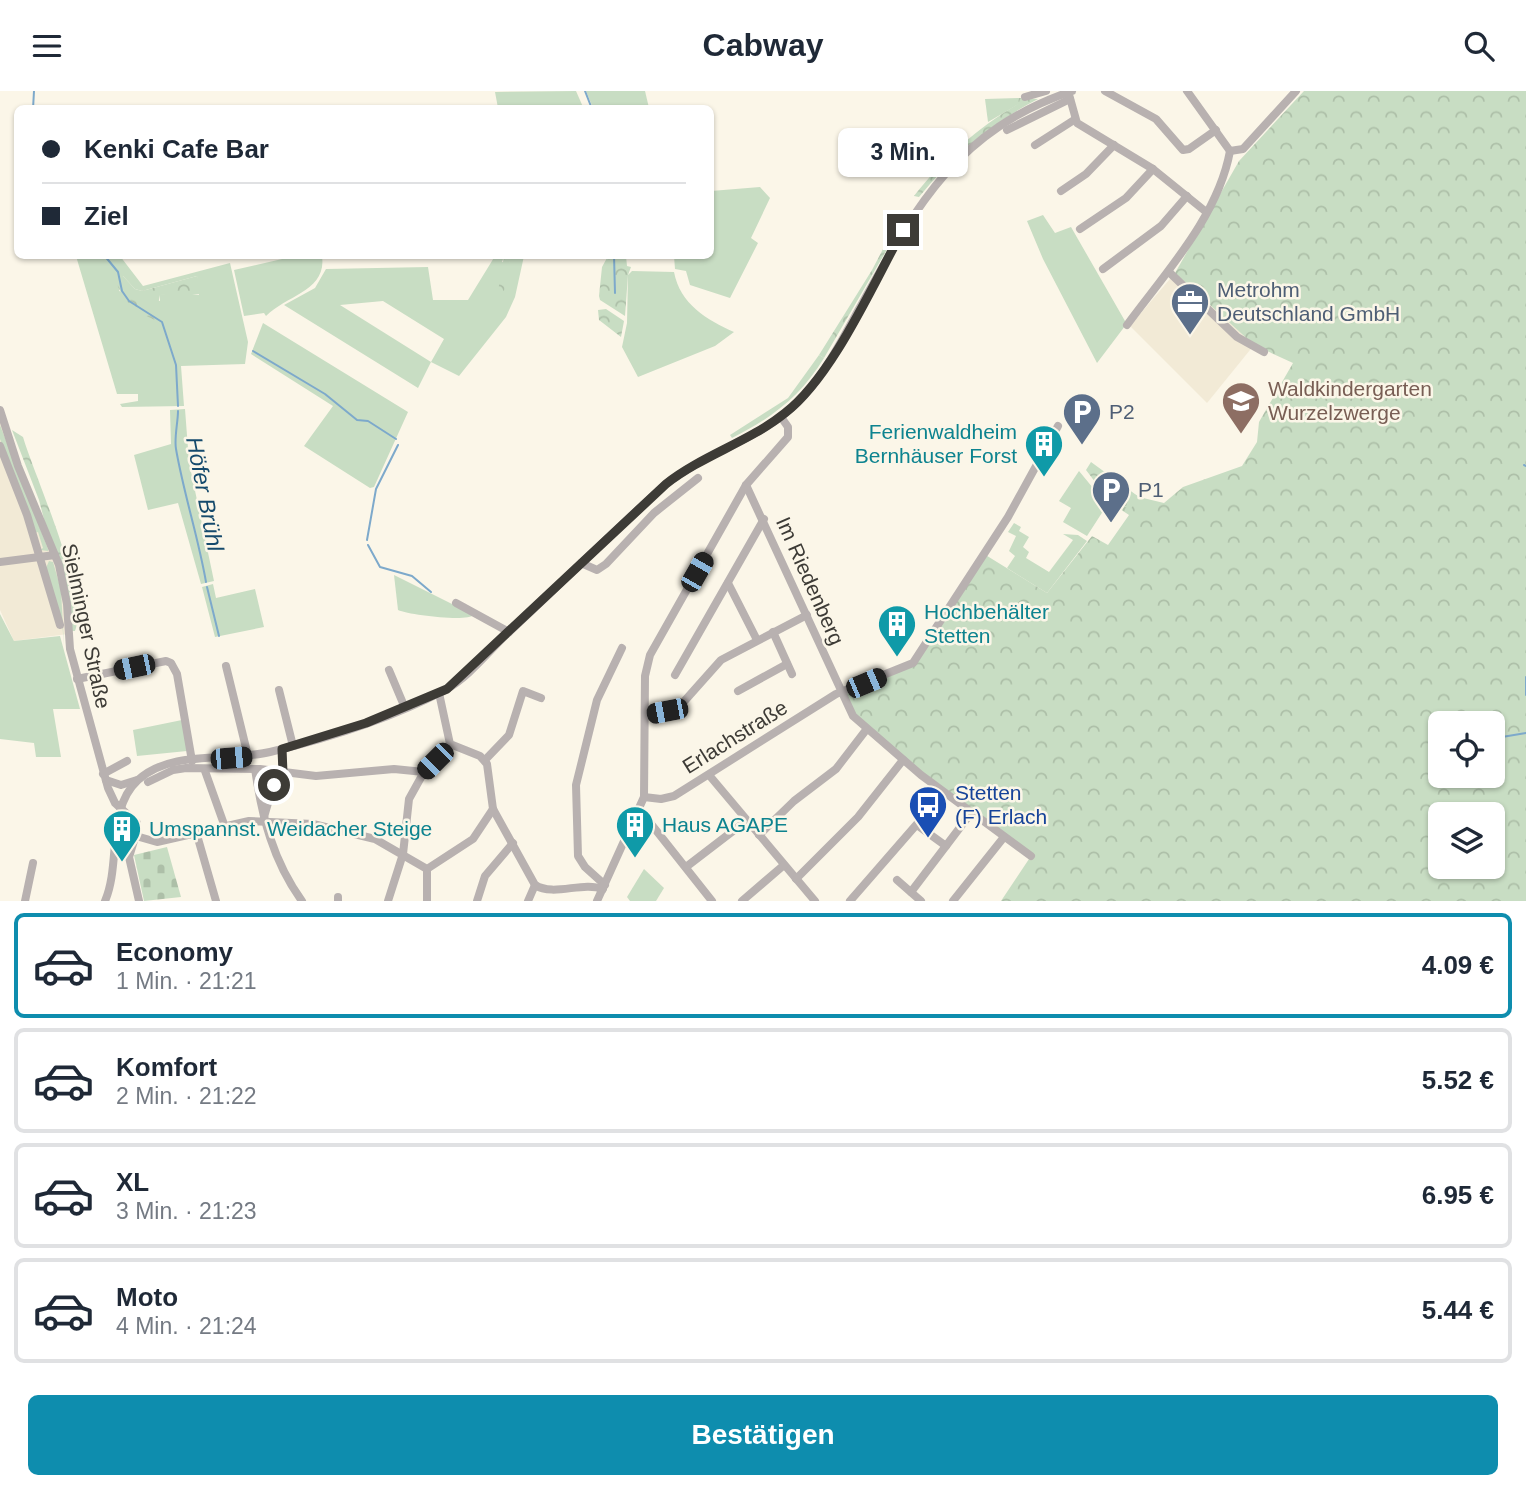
<!DOCTYPE html>
<html lang="de">
<meta charset="utf-8">
<style>
:root{--surface:#fff;--page:#f6f6f7;--text:#1f2937;--muted:#747a83;--line:#e0e1e3;--accent:#0e8dae}
body{margin:0;font-family:Helvetica,sans-serif;background:var(--page);color:var(--text);height:100vh;display:flex;flex-direction:column;font-size:26px;white-space:nowrap}
*{box-sizing:border-box;margin:0}
p{font-size:23px;color:var(--muted)}
.icon{flex:none;width:38px;height:38px;fill:none;stroke:currentColor;stroke-width:2;stroke-linecap:round;stroke-linejoin:round}
.map{position:relative;height:810px;overflow:hidden}
.drawer{display:flex;flex-direction:column;background:var(--surface);flex:1}
.drawer>*{flex:none}
.hud{position:absolute;left:14px;top:14px;width:700px;height:154px;border-radius:10px;box-shadow:0 2px 5px #0004;display:grid;align-content:center;height:154px;padding:0 28px;background:var(--surface)}
.tools{position:absolute;left:1428px;top:620px;display:grid;gap:14px}
.tools a{display:grid;place-items:center;width:77px;height:77px;border-radius:10px;background:var(--surface);box-shadow:0 2px 5px #0004;font-size:35px}
.end{position:absolute;width:32px;height:32px;margin:-16px;border:9px solid #3d3b36;background:#fff;box-shadow:0 0 0 4px #fff}
.from{border-radius:50%}
.bubble{position:absolute;height:49px;border-radius:10px;background:var(--surface);box-shadow:0 2px 5px #0004;font-size:23px;font-weight:800;line-height:49px;text-align:center}
.car{position:absolute;width:21px;height:42px;margin:-21px -10px;border-radius:9px;box-shadow:0 0 5px 2px #0007;background:linear-gradient(#222 24%,#8ab4d8 0 40%,#222 0 76%,#8ab4d8 0 86%,#222 0)}
.hud b{display:flex;align-items:center;gap:24px;height:66px;font-size:26px}
.hud b+b{border-top:2px solid var(--line)}
.hud i{width:18px;height:18px;background:var(--text)}
ul{padding:12px 0 0;list-style:none}
li{display:flex;align-items:center;gap:21px;height:105px;margin:0 14px 10px;padding:0 14px;border:4px solid var(--line);border-radius:10px}
li div{flex:1}
li b{display:block;font-size:26px}
li em{font-style:normal;font-weight:800}
li.active{border-color:var(--accent)}
li>.icon{width:63px;height:63px;stroke-width:1.5}
.primary-button{display:flex;gap:14px;margin-top:auto;padding:14px 28px}
.primary-button a{flex:1;height:80px;border-radius:10px;background:var(--accent);color:#fff;font-size:28px;font-weight:800;line-height:80px;text-align:center}
header{display:flex;justify-content:space-between;align-items:center;height:91px;padding:0 28px;background:var(--surface);font-size:32px;font-weight:800}
.map>svg:first-child{display:block}
.built{fill:#f2ead6}
.grass{fill:#c8ddc3;fill-rule:evenodd}
.forest{fill:url(#forest-crowns);fill-rule:evenodd}
.cemetery{fill:url(#cemetery-stones)}
.park{fill:url(#park-tufts)}
.lines{fill:none;stroke-linecap:round;stroke-linejoin:round}
.stream{stroke:#7da9cb;stroke-width:2}
.minor{stroke:#b8b1b0;stroke-width:8}
.route{stroke:#3d3b36;stroke-width:9}
.labels{text-anchor:middle;stroke-width:5;stroke-linejoin:round;paint-order:stroke}
.service-label{font-size:21px;fill:#4e5e75;stroke:#fbf6e8;text-anchor:start}
.education-label{font-size:21px;fill:#785e54;stroke:#fbf6e8;text-anchor:start}
.culture-label{font-size:21px;fill:#0d838f;stroke:#fbf6e8;text-anchor:start}
.street-label{font-size:21px;fill:#3d3b36;stroke:#fbf6e8}
.transit-label{font-size:21px;fill:#164399;stroke:#fbf6e8;text-anchor:start}
.water-label{font-size:23px;font-style:italic;fill:#154a6c;stroke:#fbf6e8}
</style>
<header><svg class="icon" aria-label="menu" viewBox="0 0 24 24"><path d="M4 6h16M4 12h16M4 18h16"/></svg>Cabway<svg class="icon" aria-label="search" viewBox="0 0 24 24"><circle cx="10" cy="10" r="6"/><path d="M15 15l6 6"/></svg></header>
<div class="map">
<svg width="1526" height="810" viewBox="0 0 1526 810">
<defs>
<pattern id="forest-crowns" width="20" height="18" patternUnits="userSpaceOnUse" patternTransform="scale(1.75)"><rect width="20" height="18" fill="#c8ddc3"/><path d="M2 6a3 3 0 1 1 6 0M12 15a3 3 0 1 1 6 0" fill="none" stroke="#adbfa8"/></pattern>
<pattern id="cemetery-stones" width="16" height="16" patternUnits="userSpaceOnUse" patternTransform="scale(1.75)"><rect width="16" height="16" fill="#c8ddc3"/><path d="M2 7V4a2 2 0 0 1 4 0v3zM10 15v-3a2 2 0 0 1 4 0v3z" fill="#adbfa8"/></pattern>
<pattern id="park-tufts" width="24" height="20" patternUnits="userSpaceOnUse" patternTransform="scale(1.75)"><rect width="24" height="20" fill="#c8ddc3"/><path d="M3 7l-1-3M5 7V3M7 7l1-3M15 17l-1-3M17 17v-4M19 17l1-3" fill="none" stroke="#adbfa8"/></pattern>
</defs>
<rect width="100%" height="100%" fill="#fbf6e8"/>
<g class="built">
<path d="M1175,182L1254,254L1207,312L1130,235Z"/>
<path d="M0,319L59,474L68,543L14,550L0,519Z"/>
</g>
<g class="grass">
<path d="M576,0L583,16L575,18L498,17L495,1Z"/>
<path d="M586,0H645L649,17H593Z"/>
<path d="M1019,7V13L988,31L985,8Z"/>
<path d="M760,96L770,107L751,147L758,152L730,207L690,194L686,180L675,178L674,165L710,164L711,100Z"/>
<path d="M1043,124L1055,142L1071,136L1125,230V235L1097,272L1043,168L1027,130Z"/>
<path d="M76,165H120L143,195L230,172L248,251L245,273L181,275L184,315L122,316L120,313L138,310V303H117ZM123,185L135,198L142,200L197,185L199,204L178,201L160,204V210L119,200Z"/>
<path d="M295,165H322C327,200 287,204 266,225L264,222L244,225L234,179Z"/>
<path d="M495,165H504L502,171L509,172L511,165H524L515,206L506,226L459,285L431,271L418,297L284,214L315,197L326,178L428,176L433,209H468ZM383,210L444,248L431,271L340,214Z"/>
<path d="M632,180L674,181C680,213 707,229 734,241L715,255L638,286L622,256L627,232L628,184Z"/>
<path d="M263,232L408,321L374,396L370,397L304,355L333,315L251,263Z"/>
<path d="M819,264L824,267C801,305 772,327 732,347L730,344L788,307Z"/>
<path d="M185,318L189,371L214,490L201,493L178,412L148,419L134,364L171,353L170,319Z"/>
<path d="M0,334L48,458V460L40,459L43,457L38,441L35,442L0,348Z"/>
<path d="M1079,380L1107,414L1087,445L1063,431L1071,417L1059,410Z"/>
<path d="M1014,432L1021,436L1019,440L1029,446L1023,456L1029,461L1026,467L1049,481L1073,449L1063,443L1078,444L1087,450L1047,502L1007,477L1015,465L1009,460L1016,445L1008,441Z"/>
<path d="M49,470L53,471L61,499L64,555L62,530L46,477Z"/>
<path d="M394,484L474,524C467,531 409,524 398,519Z"/>
<path d="M213,493L216,507L255,498L264,536L215,546L202,496Z"/>
<path d="M0,523L14,550L60,545L80,618H53L61,666H36L34,652L0,648Z"/>
<path d="M182,629L187,660L137,665L133,639Z"/>
<path d="M644,778L664,797L656,810H630L627,806Z"/>
</g>
<g class="forest">
<path d="M1304,0H1526V810H1001L1031,765L866,639L840,602L913,572L984,463L1047,502L1092,445L1108,454L1129,424L1111,412L1086,379L1091,371L1139,406L1164,412L1183,396L1242,375L1257,351L1259,331L1293,272L1254,254L1175,182L1239,70ZM1440,632H1493V684H1440ZM1440,723H1493V775H1440Z"/>
<path d="M1019,7L1038,8C990,33 953,64 919,106L914,105C944,67 976,38 1018,13Z"/>
<path d="M903,120L907,124L824,267L819,264L872,179Z"/>
<path d="M504,165H511L501,215L496,212Z"/>
<path d="M608,165H626L627,175L631,176L628,184L625,225L600,209L599,205L602,176Z"/>
<path d="M123,185L135,198L142,200L197,185L204,203L160,204L155,229C134,220 123,210 115,188Z"/>
<path d="M606,218L624,230L621,246L599,229L598,219Z"/>
<path d="M12,339L23,346C35,386 89,505 75,540H70V528L39,409Z"/>
</g>
<path class="cemetery" d="M167,756L181,806L144,810L134,764Z"/>
<path class="park" d="M1109,388L1139,406L1130,419L1114,409L1105,393Z"/>
<g class="lines">
<g class="stream">
<path d="M585,0L592,18"/>
<path d="M33,18L34,0"/>
<path d="M104,164L118,181L122,200L129,210L162,231L176,274L178,315"/>
<path d="M614,164L615,202"/>
<path d="M253,260L325,303L357,329L368,330L396,348"/>
<path d="M178,320C178,331 174,347 176,358C184,404 198,445 206,491"/>
<path d="M1524,374L1526,375"/>
<path d="M367,449L376,398L398,354"/>
<path d="M368,454L380,476L412,485L431,501"/>
<path d="M207,496L219,545"/>
<path d="M1526,586V604"/>
<path d="M1502,646L1526,642"/>
</g>
<g class="minor">
<path d="M1068,0L1077,32L1153,78L1205,120"/>
<path d="M1105,0L1156,28L1183,59L1189,58L1216,39"/>
<path d="M1187,0L1230,60"/>
<path d="M1025,6L1046,0"/>
<path d="M1007,39L1070,8"/>
<path d="M1035,54L1074,29"/>
<path d="M1230,60L1243,58L1296,0"/>
<path d="M1061,100L1086,83L1114,54"/>
<path d="M1080,138L1126,107L1153,78"/>
<path d="M1103,178L1161,135L1187,105"/>
<path d="M1170,182L1237,246L1264,261"/>
<path d="M1127,234C1165,182 1218,126 1230,60"/>
<path d="M0,319L18,375L59,474L67,513L70,558L108,697L115,712L137,732V740L129,766L139,810"/>
<path d="M0,355L27,424L60,534"/>
<path d="M746,394L853,625L921,684L1031,765"/>
<path d="M0,471L55,464"/>
<path d="M581,472L597,479L606,473L654,422L698,387"/>
<path d="M728,492L757,549"/>
<path d="M456,512L509,541"/>
<path d="M773,541L792,583"/>
<path d="M226,575L248,665"/>
<path d="M389,579L405,617"/>
<path d="M675,584L764,428"/>
<path d="M77,588L166,570L171,572L177,583L192,670"/>
<path d="M279,599L293,655"/>
<path d="M738,600L787,573"/>
<path d="M439,602L450,653L480,665L487,673L493,718L535,794C554,806 582,790 603,798"/>
<path d="M646,623L680,615L721,569L807,524"/>
<path d="M282,658L283,682"/>
<path d="M485,669L509,644L523,600L541,607"/>
<path d="M255,678C262,726 273,770 302,810"/>
<path d="M205,680L225,736"/>
<path d="M103,683L127,670"/>
<path d="M709,684L815,810"/>
<path d="M106,689L121,694L137,689"/>
<path d="M148,691L173,679L186,677L260,678L316,685L394,678L424,681"/>
<path d="M644,706L661,708L674,705L836,603L913,572L1008,426L1058,335"/>
<path d="M640,719L712,810"/>
<path d="M264,726L277,681"/>
<path d="M917,734L946,755"/>
<path d="M197,744L216,810"/>
<path d="M759,744L794,710L836,678L866,639"/>
<path d="M136,745L157,751L249,730L313,733L375,748L427,778L473,748L493,718"/>
<path d="M686,776L746,730"/>
<path d="M796,788L858,726L903,669"/>
<path d="M897,789L921,810"/>
<path d="M605,794L585,776L578,765L576,694L597,609L622,557"/>
<path d="M911,801L971,722"/>
<path d="M338,806V810"/>
<path d="M25,810L33,772"/>
<path d="M105,810C121,774 106,718 138,689C172,658 228,671 270,661C329,647 392,627 445,599C469,586 488,561 508,542C561,493 612,441 666,393C708,360 764,347 801,308C825,282 842,249 859,218C915,117 955,40 1072,0"/>
<path d="M388,810L403,763L409,708L424,681L450,653"/>
<path d="M427,810V778"/>
<path d="M477,810L485,785L513,752"/>
<path d="M528,810L535,794"/>
<path d="M597,810L644,706L645,585L650,564L746,394L788,346V336L781,326"/>
<path d="M742,810L784,774"/>
<path d="M850,810L944,702"/>
<path d="M953,810L1004,746"/>
</g>
</g>
<g class="lines">
<path class="route" d="M274,694L277,681L283,682L282,658L366,632L447,598L666,393C703,364 749,351 785,322C833,285 873,193 903,139"/>
</g>
<defs>
<g id="office-pin" transform="scale(2.0125)"><path d="M0 17L-7.5 6A9.5 9.5 0 1 1 7.5 6Z" fill="#5c6f8a" stroke="#fbf6e8"/><path d="M-6-3h4V-5.5h4V-3h4V5H-6ZM-1-4.5V-3h2v-1.5ZM-6 0V1H6V0Z" fill="#fff"/></g>
<g id="school-pin" transform="scale(2.0125)"><path d="M0 17L-7.5 6A9.5 9.5 0 1 1 7.5 6Z" fill="#8d6e63" stroke="#fbf6e8"/><path d="M0-5L7-2L0 1L-7-2ZM-4 1L0 2.5L4 1V4Q0 6-4 4Z" fill="#fff"/></g>
<g id="parking-pin" transform="scale(2.0125)"><path d="M0 17L-7.5 6A9.5 9.5 0 1 1 7.5 6Z" fill="#5c6f8a" stroke="#fbf6e8"/><path d="M-3.5-5.5H1a3.5 3.5 0 0 1 0 7H-1V5.5H-3.5ZM-1-3.4V-.6H.8a1.4 1.4 0 0 0 0-2.8Z" fill="#fff"/></g>
<g id="building-pin" transform="scale(2.0125)"><path d="M0 17L-7.5 6A9.5 9.5 0 1 1 7.5 6Z" fill="#0f9aa8" stroke="#fbf6e8"/><path d="M-4-6H4V6H1V3H-1V6H-4ZM-2.5-4.3h1.7v1.8h-1.7ZM.8-4.3h1.7v1.8H.8ZM-2.5-1h1.7V.8h-1.7ZM.8-1h1.7V.8H.8Z" fill="#fff"/></g>
<g id="bus-pin" transform="scale(2.0125)"><path d="M0 17L-7.5 6A9.5 9.5 0 1 1 7.5 6Z" fill="#1a4fb4" stroke="#fbf6e8"/><path d="M-5-6H5V4H4V6H2V4H-2V6H-4V4H-5ZM-3.5-4V0h7V-4ZM-3.5 1.2v1.5H-2V1.2ZM2 1.2v1.5H3.5V1.2Z" fill="#fff"/></g>
</defs>
<g fill-rule="evenodd">
<use href="#office-pin" x="1190" y="211"/>
<use href="#school-pin" x="1241" y="310"/>
<use href="#parking-pin" x="1082" y="321"/>
<use href="#building-pin" x="1044" y="353"/>
<use href="#parking-pin" x="1111" y="399"/>
<use href="#building-pin" x="897" y="533"/>
<use href="#bus-pin" x="928" y="714"/>
<use href="#building-pin" x="635" y="734"/>
<use href="#building-pin" x="122" y="738"/>
</g>
<g class="labels">
<g class="service-label">
<text x="1217" y="206">Metrohm<tspan x="1217" dy="24">Deutschland GmbH</tspan></text>
<text x="1109" y="328">P2</text>
<text x="1138" y="406">P1</text>
</g>
<g class="education-label">
<text x="1268" y="305">Waldkindergarten<tspan x="1268" dy="24">Wurzelzwerge</tspan></text>
</g>
<g class="culture-label">
<text x="1017" y="348" text-anchor="end">Ferienwaldheim<tspan x="1017" dy="24">Bernhäuser Forst</tspan></text>
<text x="924" y="528">Hochbehälter<tspan x="924" dy="24">Stetten</tspan></text>
<text x="662" y="741">Haus AGAPE</text>
<text x="149" y="745">Umspannst. Weidacher Steige</text>
</g>
<g class="street-label">
<text transform="translate(810 490) rotate(66)" y="7">Im Riedenberg</text>
<text transform="translate(86 535) rotate(78)" y="7">Sielminger Straße</text>
<text transform="translate(735 646) rotate(-32)" y="7">Erlachstraße</text>
</g>
<g class="transit-label">
<text x="955" y="709">Stetten<tspan x="955" dy="24">(F) Erlach</tspan></text>
</g>
<g class="water-label">
<text transform="translate(205 403) rotate(79)" y="8">Höfer Brühl</text>
</g>
</g>
</svg>
<div class="tools">
<a><svg class="icon" aria-label="locate" viewBox="0 0 24 24"><circle cx="12" cy="12" r="6"/><path d="M12 2v4M12 18v4M2 12h4M18 12h4"/></svg></a>
<a><svg class="icon" aria-label="layers" viewBox="0 0 24 24"><path d="M12 4l9 5-9 5-9-5zM3 14l9 5 9-5"/></svg></a>
</div>
<i class="end from" style="left:274px;top:694px"></i>
<i class="end" style="left:903px;top:139px"></i>
<div class="bubble" style="left:838px;top:37px;width:130px">3 Min.</div>
<i class="car" style="left:697px;top:481px;rotate:30deg"></i>
<i class="car" style="left:134px;top:576px;rotate:258deg"></i>
<i class="car" style="left:866px;top:592px;rotate:67deg"></i>
<i class="car" style="left:667px;top:620px;rotate:259deg"></i>
<i class="car" style="left:231px;top:667px;rotate:85deg"></i>
<i class="car" style="left:435px;top:670px;rotate:225deg"></i>
<div class="hud">
<b><i class="from"></i>Kenki Cafe Bar</b>
<b><i></i>Ziel</b>
</div>
</div>
<section class="drawer">
<ul>
<li class="active"><svg class="icon" aria-label="car" viewBox="0 0 24 24"><path d="M5 17H2v-5l4-1 3-4h7l3 4 3 1v5h-3M9 17h6M6 11h13"/><circle cx="7" cy="17" r="2"/><circle cx="17" cy="17" r="2"/></svg><div><b>Economy</b><p>1 Min. · 21:21</p></div><em>4.09 €</em></li>
<li><svg class="icon" aria-label="car" viewBox="0 0 24 24"><path d="M5 17H2v-5l4-1 3-4h7l3 4 3 1v5h-3M9 17h6M6 11h13"/><circle cx="7" cy="17" r="2"/><circle cx="17" cy="17" r="2"/></svg><div><b>Komfort</b><p>2 Min. · 21:22</p></div><em>5.52 €</em></li>
<li><svg class="icon" aria-label="car" viewBox="0 0 24 24"><path d="M5 17H2v-5l4-1 3-4h7l3 4 3 1v5h-3M9 17h6M6 11h13"/><circle cx="7" cy="17" r="2"/><circle cx="17" cy="17" r="2"/></svg><div><b>XL</b><p>3 Min. · 21:23</p></div><em>6.95 €</em></li>
<li><svg class="icon" aria-label="car" viewBox="0 0 24 24"><path d="M5 17H2v-5l4-1 3-4h7l3 4 3 1v5h-3M9 17h6M6 11h13"/><circle cx="7" cy="17" r="2"/><circle cx="17" cy="17" r="2"/></svg><div><b>Moto</b><p>4 Min. · 21:24</p></div><em>5.44 €</em></li>
</ul>
<div class="primary-button"><a>Bestätigen</a></div>
</section>
